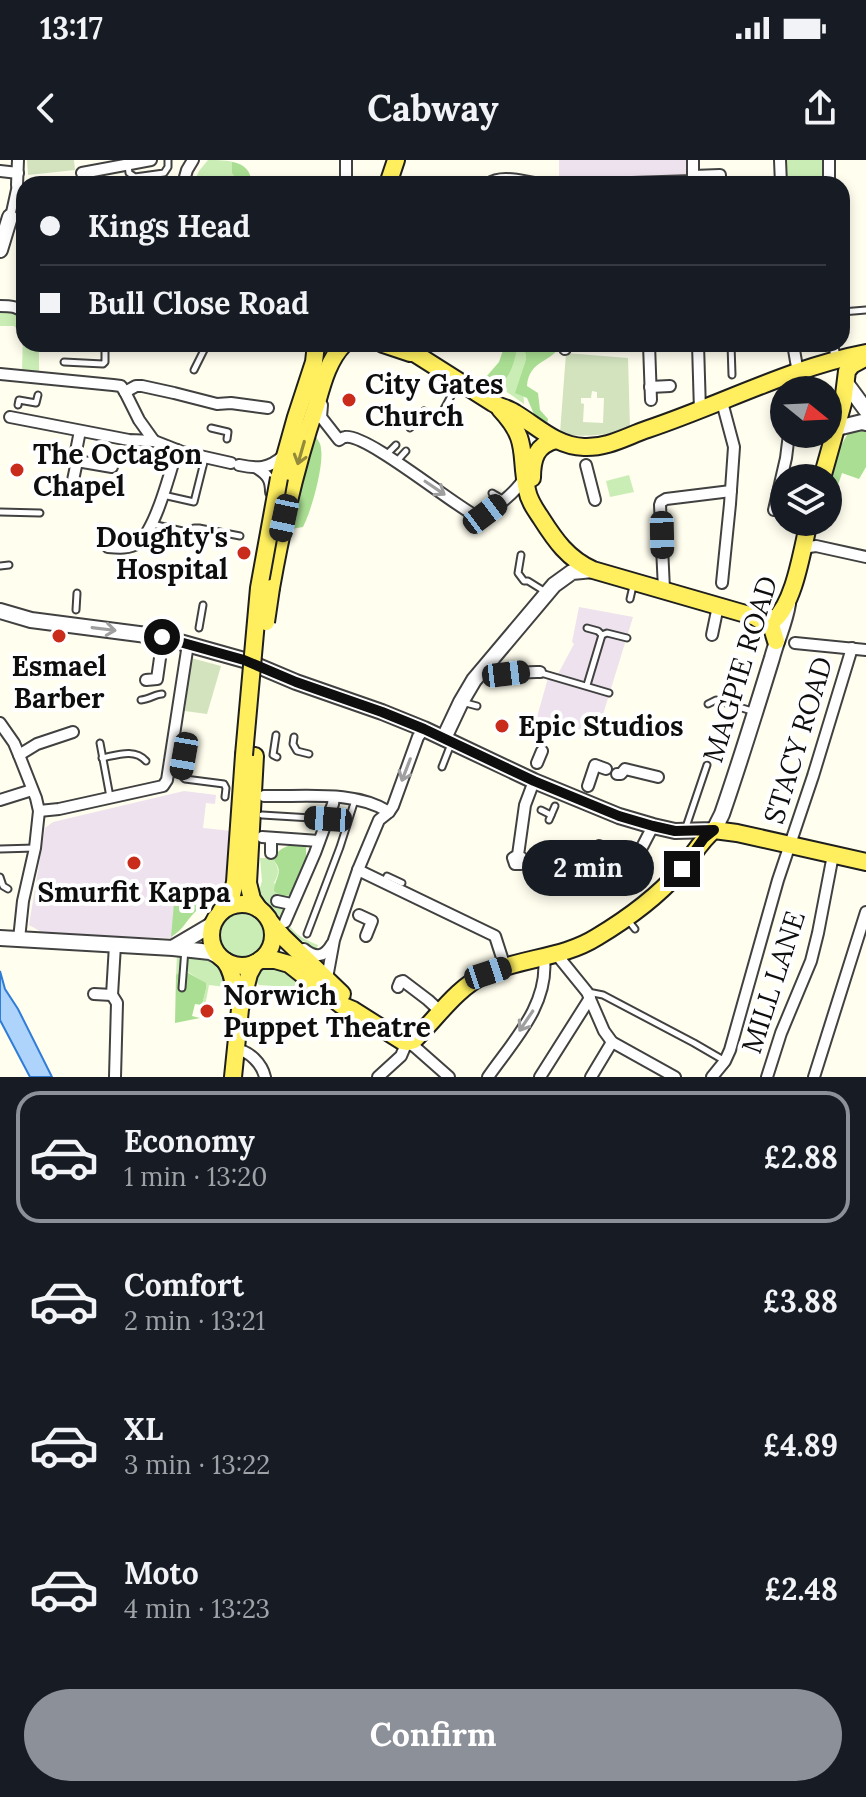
<!DOCTYPE html>
<meta charset="utf-8">
<style>
:root{--surface:#171b24;--page:#20242c;--text:#f1f3f6;--muted:#9ea1a6;--line:#363941;--accent:#8c9099}
body{margin:0;font-family:Lora,serif;background:var(--page);color:var(--text);height:100vh;display:flex;flex-direction:column;font-size:30px;white-space:nowrap}
*{box-sizing:border-box;margin:0}
p{font-size:26px;color:var(--muted)}
.icon{flex:none;width:44px;height:44px;fill:none;stroke:currentColor;stroke-width:2;stroke-linecap:round;stroke-linejoin:round}
.map{position:relative;height:917px;overflow:hidden}
.drawer{display:flex;flex-direction:column;background:var(--surface);flex:1}
.drawer>*{flex:none}
.hud{position:absolute;left:16px;top:16px;width:834px;height:176px;border-radius:24px;box-shadow:0 4px 12px #0003;display:grid;align-content:center;height:176px;padding:0 24px;background:var(--surface)}
.needle{width:52px;rotate:108deg}
.tools{position:absolute;left:770px;top:216px;display:grid;gap:16px}
.tools a{display:grid;place-items:center;width:72px;height:72px;border-radius:50%;background:var(--surface);box-shadow:0 4px 12px #0003;font-size:40px}
.end{position:absolute;width:36px;height:36px;margin:-18px;border:10px solid #0e0e0e;background:#fff;box-shadow:0 0 0 4px #fff}
.from{border-radius:50%}
.bubble{position:absolute;height:56px;border-radius:28px;background:var(--surface);box-shadow:0 4px 12px #0003;font-size:26px;font-weight:800;line-height:56px;text-align:center}
.car{position:absolute;width:24px;height:48px;margin:-24px -12px;border-radius:10px;box-shadow:0 0 6px 2px #0007;background:linear-gradient(#222 24%,#8ab4d8 0 40%,#222 0 76%,#8ab4d8 0 86%,#222 0)}
.hud b{display:flex;align-items:center;gap:28px;height:76px;font-size:30px}
.hud b+b{border-top:2px solid var(--line)}
.hud i{width:20px;height:20px;background:var(--text)}
ul{padding:14px 0 0;list-style:none}
li{display:flex;align-items:center;gap:24px;height:132px;margin:0 16px 12px;padding:0 8px;border:4px solid transparent;border-radius:24px}
li div{flex:1}
li b{display:block;font-size:30px}
li em{font-style:normal;font-weight:800}
li.current{border-color:var(--accent)}
li>.icon{width:72px;height:72px;stroke-width:1.5}
.primary-button{display:flex;gap:16px;margin-top:auto;padding:16px 24px}
.primary-button a{flex:1;height:92px;border-radius:48px;background:var(--accent);color:#fff;font-size:32px;font-weight:800;line-height:92px;text-align:center}
.status{display:flex;justify-content:space-between;align-items:center;height:56px;padding:0 40px;background:var(--surface);direction:ltr}
.status svg{height:22px;fill:currentColor}
header{display:flex;justify-content:space-between;align-items:center;height:104px;padding:0 24px;background:var(--surface);font-size:36px;font-weight:800}
.map>svg:first-child{display:block}
.industrial{fill:#ede2ed}
.green{fill:#caedb5}
.forest{fill:#aadf93}
.cemetery{fill:#d2e3be;fill-rule:evenodd}
.water{fill:#afd4fb;stroke:#307dd8;stroke-width:2}
.lines{fill:none;stroke-linecap:round;stroke-linejoin:round}
.service-casing{stroke:#414141;stroke-width:9}
.pedestrian-casing{stroke:#414141;stroke-width:12}
.minor-casing{stroke:#414141;stroke-width:14}
.tertiary-casing{stroke:#414141;stroke-width:18}
.primary-casing{stroke:#1f1f1f;stroke-width:20}
.service{stroke:#fff;stroke-width:5}
.pedestrian{stroke:#fff;stroke-width:8}
.minor{stroke:#fff;stroke-width:10}
.tertiary{stroke:#fff;stroke-width:14}
.primary{stroke:#ffef5f;stroke-width:16}
.primary-bridge-casing{stroke:#1f1f1f;stroke-width:20;stroke-linecap:butt}
.primary-bridge{stroke:#ffef5f;stroke-width:16}
.oneway{stroke:#938a3b}
.oneway2{stroke:#9f9f9f}
.route{stroke:#0e0e0e;stroke-width:10}
.poi-dot{fill:#c92c1b;stroke:#fff;stroke-width:3}
.labels{text-anchor:middle;stroke-width:8;stroke-linejoin:round;paint-order:stroke}
.poi-label{font-size:28px;font-weight:bold;fill:#0e0e0e;stroke:#fff;text-anchor:start}
.street-label{font-size:28px;fill:#0e0e0e;stroke:#fff}
</style>
<div class="status"><b>13:17</b><svg viewBox="0 0 49 12"><path d="M0 12V9h3v3zM5 12V6h3v6zM10 12V3h3v9zM15 12V0h3v12zM26 1h20v11H26zM47 4h2v5h-2z"/></svg></div>
<header><svg class="icon" aria-label="back" viewBox="0 0 24 24"><path d="M15 5l-7 7 7 7"/></svg>Cabway<svg class="icon" aria-label="share" viewBox="0 0 24 24"><path d="M12 15V3M7 8l5-5 5 5M5 13v7h14v-7"/></svg></header>
<div class="map">
<svg width="866" height="917" viewBox="0 0 866 917">
<rect width="100%" height="100%" fill="#fffeef"/>
<g class="industrial">
<path d="M559,0H700V24L622,21L559,22Z"/>
<path d="M579,447L633,457L597,574L537,557L548,518L558,514L574,484L572,482Z"/>
<path d="M184,631L216,635L215,644L206,643L203,668L232,671L224,732L220,736L176,730L172,778L45,774L29,765L45,668L53,662Z"/>
</g>
<g class="green">
<path d="M208,0C227,0 251,0 251,24H193L199,11Z"/>
<path d="M783,0H824V24H784Z"/>
<path d="M0,149H12L24,161V184H39V211H22L23,174L14,166H0Z"/>
<path d="M500,184H561V191L531,185L523,227L524,244L494,223L508,195L503,185Z"/>
<path d="M629,315L634,332L610,337L606,321Z"/>
<path d="M260,698H273C279,709 280,712 274,723L293,733L285,757C292,773 301,778 318,785L317,788L319,789L317,791L312,790L306,782L290,778L286,774L271,752L260,740L255,728H260L262,721Z"/>
<circle cx="242" cy="775" r="25"/>
<path d="M177,795L203,799L208,795L218,802L228,814L221,817L225,824V827L209,825L205,846L202,845L206,829L205,823L188,812L176,815Z"/>
<path d="M278,807L315,829L259,825L255,820V813L261,808Z"/>
</g>
<g class="forest">
<path d="M232,2C244,4 252,11 251,24H241L232,13Z"/>
<path d="M502,184H518C514,201 512,221 493,226L486,220V217L499,202L504,187Z"/>
<path d="M525,184H561C553,203 529,199 527,226L538,233L540,250L548,259L547,265L537,261L527,238L515,233L526,200V194L524,191Z"/>
<path d="M857,269L866,272V307L859,319L842,313L828,355V320L838,291L847,275Z"/>
<path d="M312,277H316C319,282 321,284 321,289C324,306 311,352 303,367L291,369L298,325Z"/>
<path d="M294,684H303L306,686V699L293,733C286,737 280,736 274,731C274,722 281,714 278,707C277,704 274,701 273,698C279,689 284,687 294,684Z"/>
<path d="M185,732L217,736C210,743 202,746 195,752C185,762 183,770 171,777L174,743L179,733Z"/>
<path d="M183,810L206,823V829L202,845L195,844L192,856L200,858L175,863L176,815Z"/>
</g>
<g class="cemetery">
<path d="M27,0H74L75,10L28,15Z"/>
<path d="M566,193L628,198L630,269C606,274 585,279 560,273ZM592,231L597,232V238H604L603,263L583,262L584,244L581,243V238H591Z"/>
<path d="M191,498L221,506L207,554L185,551Z"/>
</g>
<path class="water" d="M0,811L5,829L18,849L52,917H30L0,860Z"/>
<g class="lines">
<g class="service-casing">
<g id="service">
<path d="M128,5L129,13L135,17L164,13L168,7V0"/>
<path d="M842,152L866,150"/>
<path d="M731,184L732,215"/>
<path d="M64,202L103,204L105,202V184"/>
<path d="M194,210L207,184"/>
<path d="M18,245L19,240L36,243L38,235"/>
<path d="M211,268L228,272L227,279"/>
<path d="M410,268L424,251L438,260L457,225"/>
<path d="M387,294L396,285"/>
<path d="M396,302L406,291"/>
<path d="M492,333L504,340"/>
<path d="M163,335L194,342L205,298"/>
<path d="M0,352L40,353"/>
<path d="M152,364L191,373L194,368H199L240,376"/>
<path d="M521,395L518,413L524,421H528L544,431"/>
<path d="M0,406L9,405"/>
<path d="M630,439L633,426"/>
<path d="M76,450L77,433"/>
<path d="M199,468L203,445"/>
<path d="M602,475L607,473L627,478"/>
<path d="M541,513L609,533"/>
<path d="M587,525L602,475L598,471L587,468"/>
<path d="M141,540C150,539 156,534 162,534"/>
<path d="M462,542L477,546"/>
<path d="M708,544L716,540L755,552"/>
<path d="M276,575L273,595L277,597"/>
<path d="M294,577L293,584L297,591L309,594"/>
<path d="M100,583L110,637"/>
<path d="M172,591L180,592L184,596L181,615L185,619L224,624L226,628L225,637"/>
<path d="M102,598C117,595 135,588 146,601"/>
<path d="M442,607L451,584"/>
<path d="M541,650L551,655"/>
<path d="M262,655L328,659"/>
<path d="M549,660L555,646"/>
<path d="M686,667L707,605"/>
<path d="M0,689L35,688"/>
<path d="M683,710L696,716"/>
<path d="M0,717L3,726L8,729"/>
<path d="M384,722L387,716L402,723"/>
<path d="M627,759L635,769"/>
<path d="M307,774L340,687L355,640"/>
<path d="M182,828L185,789"/>
<path d="M588,832L603,835L694,883L725,901"/>
</g>
</g>
<g class="pedestrian-casing">
<g id="pedestrian">
<path d="M10,57L17,25"/>
<path d="M833,184L836,199"/>
</g>
</g>
<g class="minor-casing">
<g id="minor">
<path d="M346,0V24"/>
<path d="M780,0L781,24"/>
<path d="M829,0V24"/>
<path d="M0,11L18,13"/>
<path d="M82,13L151,0"/>
<path d="M693,16L720,15V24"/>
<path d="M693,22V0"/>
<path d="M183,24L187,10L193,0"/>
<path d="M488,24C502,14 524,22 541,24"/>
<path d="M601,24L693,21"/>
<path d="M17,25L18,0"/>
<path d="M0,146C9,146 19,146 24,154"/>
<path d="M564,184L565,189"/>
<path d="M649,184L651,240"/>
<path d="M698,184L700,251"/>
<path d="M793,184L798,213"/>
<path d="M0,214L113,225L121,226L125,232"/>
<path d="M650,227L670,226"/>
<path d="M125,232L136,226H142L174,233L217,244L231,243L268,248"/>
<path d="M125,232L139,260L154,281"/>
<path d="M722,242L734,287L730,344L722,423"/>
<path d="M322,245L321,257L339,280C341,279 343,277 345,277C366,273 452,344 476,356C491,354 517,331 525,317"/>
<path d="M10,257L129,280L154,281L182,292L231,303"/>
<path d="M77,301L112,307"/>
<path d="M239,305C257,309 269,309 283,296"/>
<path d="M586,305L595,340"/>
<path d="M257,308C268,315 271,320 271,332"/>
<path d="M71,330L77,301H74L80,271"/>
<path d="M774,350L786,298L789,274"/>
<path d="M108,387C118,388 130,389 138,383C156,369 170,312 177,290"/>
<path d="M802,388L816,386L866,397"/>
<path d="M664,429L660,345L661,342L666,339L731,331"/>
<path d="M712,475L718,446"/>
<path d="M795,483L866,490"/>
<path d="M488,504C508,519 517,511 540,512"/>
<path d="M146,520L157,519L161,491"/>
<path d="M0,563L14,583L19,595L36,638L39,651L35,688L23,741L19,779"/>
<path d="M19,595L37,584L73,572"/>
<path d="M537,603L542,591"/>
<path d="M617,614H621L625,609L658,617"/>
<path d="M588,626L595,605L606,609"/>
<path d="M264,636C304,637 355,630 389,652"/>
<path d="M0,640L32,630"/>
<path d="M39,651L59,649L163,626L167,620L188,484"/>
<path d="M262,677L319,681"/>
<path d="M599,686L634,699L639,693L653,666"/>
<path d="M271,693V678"/>
<path d="M518,695L522,698L521,704H515L513,698L518,695L525,645L534,621"/>
<path d="M358,710L495,776L505,807"/>
<path d="M277,741L291,744"/>
<path d="M359,755L372,761L366,776"/>
<path d="M285,762L315,693L333,644L334,637"/>
<path d="M304,789C315,798 324,798 332,784"/>
<path d="M557,795L587,832L604,871L612,882L675,917"/>
<path d="M327,818L334,780L358,710L379,660L389,652L393,646L418,577L424,569"/>
<path d="M398,827L400,822L403,821L428,840L441,852"/>
<path d="M94,834L112,835"/>
<path d="M236,890C249,890 262,904 265,917"/>
<path d="M115,917L117,843L112,835L115,785"/>
<path d="M378,917L401,896L407,882L415,887L449,917"/>
<path d="M488,917C513,881 549,845 544,798"/>
<path d="M540,917L590,838"/>
<path d="M591,917L612,882"/>
<path d="M712,917L725,901L730,890L778,720L813,616L852,488"/>
<path d="M767,917L781,873L811,801L818,773L833,695"/>
<path d="M814,917L866,752"/>
</g>
</g>
<g class="tertiary-casing">
<g id="tertiary">
<path d="M0,90L10,57"/>
<path d="M846,223L866,250"/>
<path d="M837,268L862,262L866,263"/>
<path d="M0,451L31,460L162,477L244,500L296,522L382,552L424,569L534,621L619,656L653,666L675,671L714,670L722,654C740,602 756,550 772,498C777,479 785,463 788,444"/>
<path d="M444,578L461,542L474,520L554,425L572,412L593,410"/>
<path d="M0,778L173,788L210,792L220,797"/>
<path d="M174,787L213,764"/>
</g>
</g>
<g class="primary-casing">
<g id="primary">
<path d="M388,24L396,0"/>
<path d="M383,184L410,193"/>
<path d="M400,184C431,204 462,223 493,243C499,247 508,248 515,253C537,266 556,286 584,287C608,288 627,276 648,269C720,245 792,207 866,193"/>
<path d="M500,249C530,281 519,293 527,330C529,341 535,349 541,358C555,380 568,399 593,410L756,457L774,460C795,442 802,389 809,362"/>
<path d="M279,318L296,257L314,202L316,184"/>
<path d="M532,318C532,299 536,285 556,280"/>
<path d="M822,318L843,243L847,211L852,205L865,198"/>
<path d="M271,428C282,366 296,305 316,246C322,225 328,200 344,184"/>
<path d="M757,458L772,468L776,481"/>
<path d="M255,596L248,723L252,739L259,749"/>
<circle cx="242" cy="775" r="31"/>
<path d="M221,751L232,735L235,722L244,595"/>
<path d="M271,763L283,777L342,834"/>
<path d="M260,800H275L289,804L341,845L353,850L402,881L407,882L414,880C437,858 456,828 486,814C522,797 562,799 597,777C627,759 655,739 679,712C692,698 699,682 714,670L737,673L866,702"/>
<path d="M225,801C236,816 232,831 240,847"/>
<path d="M233,917L240,849L249,814L255,803"/>
</g>
</g>
<use href="#service" class="service"/>
<use href="#pedestrian" class="pedestrian"/>
<use href="#minor" class="minor"/>
<use href="#tertiary" class="tertiary"/>
<use href="#primary" class="primary"/>
<g class="primary-bridge-casing">
<g id="primary-bridge">
<path d="M266,462L271,428"/>
<path d="M244,595L259,428L279,318"/>
</g>
</g>
<use href="#primary-bridge" class="primary-bridge"/>
</g>
<defs><path id="oneway-shaft" d="M-6 0H5M1.5-3L5.5 0L1.5 3" fill="none" stroke-width="1.6" stroke-linecap="round" stroke-linejoin="round" transform="scale(2)"/></defs>
<use class="oneway" href="#oneway-shaft" transform="translate(301 293) rotate(106)"/>
<g class="oneway2">
<use href="#oneway-shaft" transform="translate(435 328) rotate(34)"/>
<use href="#oneway-shaft" transform="translate(104 469) rotate(7)"/>
<use href="#oneway-shaft" transform="translate(406 610) rotate(111)"/>
<use href="#oneway-shaft" transform="translate(526 861) rotate(124)"/>
</g>
<g class="lines">
<path class="route" d="M162,477L244,500L296,522L382,552L424,569L534,621L619,656L653,666L675,671L714,670L704,678L682,709"/>
</g>
<g class="poi-dot">
<circle cx="349" cy="240" r="8"/>
<circle cx="17" cy="310" r="8"/>
<circle cx="244" cy="393" r="8"/>
<circle cx="59" cy="476" r="8"/>
<circle cx="502" cy="566" r="8"/>
<circle cx="134" cy="703" r="8"/>
<circle cx="207" cy="851" r="8"/>
</g>
<g class="labels">
<g class="poi-label">
<text x="365" y="234">City Gates<tspan x="365" dy="32">Church</tspan></text>
<text x="33" y="304">The Octagon<tspan x="33" dy="32">Chapel</tspan></text>
<text x="228" y="387" text-anchor="end">Doughty's<tspan x="228" dy="32">Hospital</tspan></text>
<text x="59" y="516" text-anchor="middle">Esmael<tspan x="59" dy="32">Barber</tspan></text>
<text x="518" y="576">Epic Studios</text>
<text x="134" y="742" text-anchor="middle">Smurfit Kappa</text>
<text x="223" y="845">Norwich<tspan x="223" dy="32">Puppet Theatre</tspan></text>
</g>
<g class="street-label">
<text transform="translate(740 509) rotate(-73)" y="10">MAGPIE ROAD</text>
<text transform="translate(798 580) rotate(-73)" y="10">STACY ROAD</text>
<text transform="translate(773 822) rotate(-72)" y="10">MILL LANE</text>
</g>
</g>
</svg>
<div class="tools">
<a><svg class="needle" viewBox="-14 -14 28 28"><path d="M0-13l5 13h-10z" fill="#e53935"/><path d="M0 13l5-13h-10z" fill="#9ea1a6"/></svg></a>
<a><svg class="icon" aria-label="layers" viewBox="0 0 24 24"><path d="M12 4l9 5-9 5-9-5zM3 14l9 5 9-5"/></svg></a>
</div>
<i class="end from" style="left:162px;top:477px"></i>
<i class="end" style="left:682px;top:709px"></i>
<div class="bubble" style="left:522px;top:680px;width:132px">2 min</div>
<i class="car" style="left:485px;top:354px;rotate:53deg"></i>
<i class="car" style="left:284px;top:358px;rotate:192deg"></i>
<i class="car" style="left:662px;top:375px;rotate:179deg"></i>
<i class="car" style="left:506px;top:514px;rotate:83deg"></i>
<i class="car" style="left:184px;top:596px;rotate:190deg"></i>
<i class="car" style="left:328px;top:659px;rotate:274deg"></i>
<i class="car" style="left:488px;top:813px;rotate:72deg"></i>
<div class="hud">
<b><i class="from"></i>Kings Head</b>
<b><i></i>Bull Close Road</b>
</div>
</div>
<section class="drawer">
<ul>
<li class="current"><svg class="icon" aria-label="car" viewBox="0 0 24 24"><path d="M5 17H2v-5l4-1 3-4h7l3 4 3 1v5h-3M9 17h6M6 11h13"/><circle cx="7" cy="17" r="2"/><circle cx="17" cy="17" r="2"/></svg><div><b>Economy</b><p>1 min · 13:20</p></div><em>£2.88</em></li>
<li><svg class="icon" aria-label="car" viewBox="0 0 24 24"><path d="M5 17H2v-5l4-1 3-4h7l3 4 3 1v5h-3M9 17h6M6 11h13"/><circle cx="7" cy="17" r="2"/><circle cx="17" cy="17" r="2"/></svg><div><b>Comfort</b><p>2 min · 13:21</p></div><em>£3.88</em></li>
<li><svg class="icon" aria-label="car" viewBox="0 0 24 24"><path d="M5 17H2v-5l4-1 3-4h7l3 4 3 1v5h-3M9 17h6M6 11h13"/><circle cx="7" cy="17" r="2"/><circle cx="17" cy="17" r="2"/></svg><div><b>XL</b><p>3 min · 13:22</p></div><em>£4.89</em></li>
<li><svg class="icon" aria-label="car" viewBox="0 0 24 24"><path d="M5 17H2v-5l4-1 3-4h7l3 4 3 1v5h-3M9 17h6M6 11h13"/><circle cx="7" cy="17" r="2"/><circle cx="17" cy="17" r="2"/></svg><div><b>Moto</b><p>4 min · 13:23</p></div><em>£2.48</em></li>
</ul>
<div class="primary-button"><a>Confirm</a></div>
</section>
